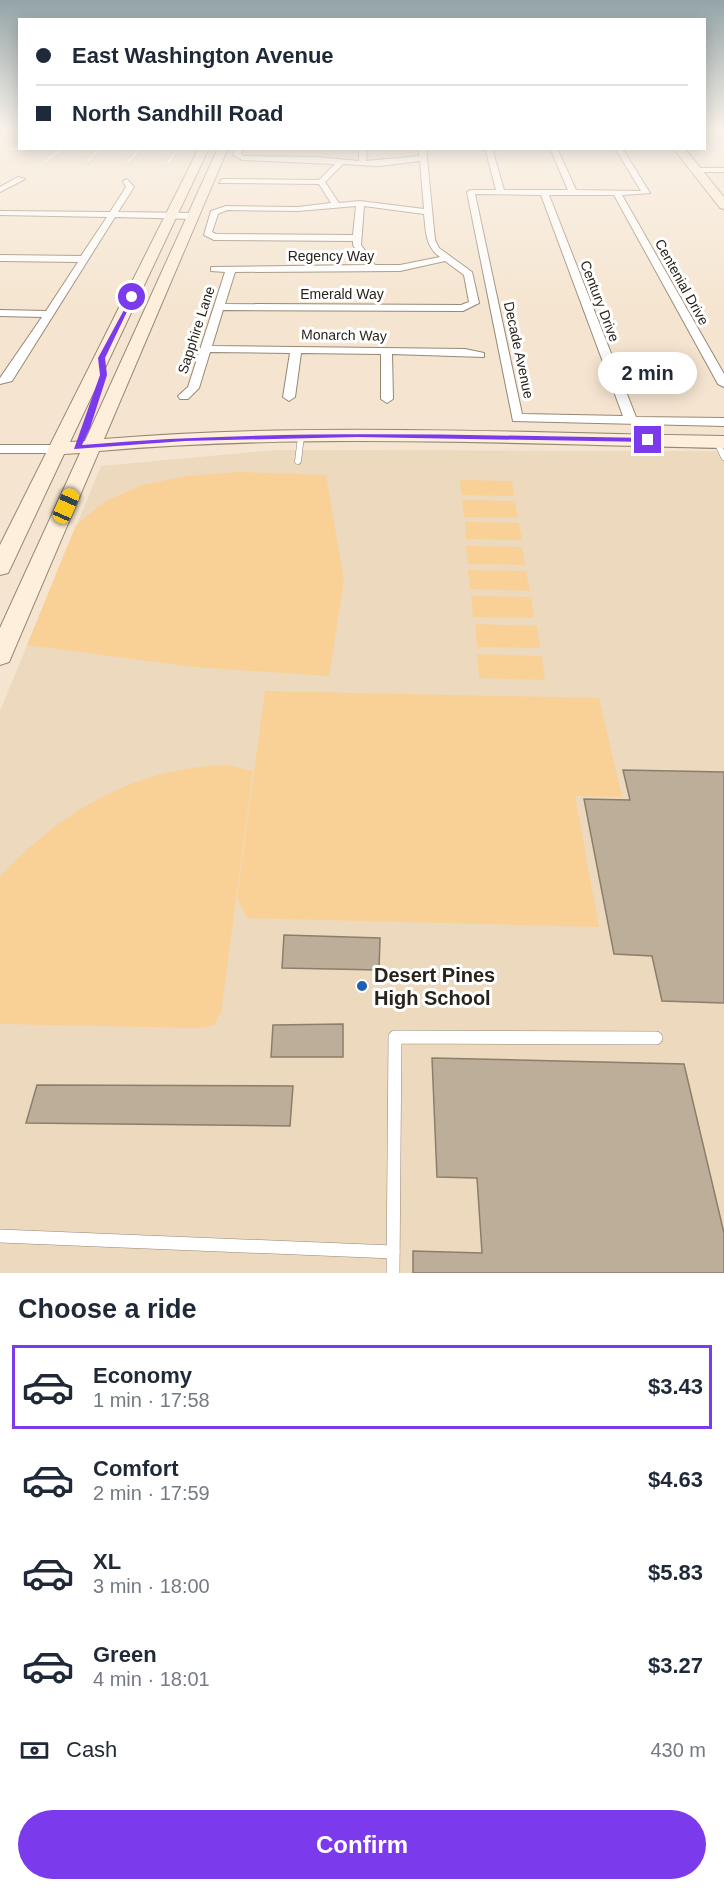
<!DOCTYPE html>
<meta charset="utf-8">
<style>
:root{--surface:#fff;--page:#f2f2f3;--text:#1f2937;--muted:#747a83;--line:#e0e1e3;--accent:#7c3aed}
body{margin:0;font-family:Arial,sans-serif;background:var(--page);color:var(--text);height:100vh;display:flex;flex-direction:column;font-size:22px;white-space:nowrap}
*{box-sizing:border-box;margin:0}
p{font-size:20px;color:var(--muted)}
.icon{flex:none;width:33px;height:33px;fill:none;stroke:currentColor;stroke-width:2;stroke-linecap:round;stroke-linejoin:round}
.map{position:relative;height:1273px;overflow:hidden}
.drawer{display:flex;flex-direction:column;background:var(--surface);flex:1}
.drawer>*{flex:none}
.hud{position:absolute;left:18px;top:18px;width:688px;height:132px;border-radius:0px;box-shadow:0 3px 15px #0003;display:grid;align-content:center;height:132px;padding:0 18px;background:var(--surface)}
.end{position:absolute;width:27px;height:27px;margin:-14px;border:8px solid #7c3aed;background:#fff;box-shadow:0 0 0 3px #fff}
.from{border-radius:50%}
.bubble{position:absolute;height:42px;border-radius:21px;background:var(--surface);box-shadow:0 3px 15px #0003;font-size:20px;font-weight:800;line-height:42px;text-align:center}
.car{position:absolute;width:18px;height:36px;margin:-18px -9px;border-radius:8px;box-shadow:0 0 4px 2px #0007;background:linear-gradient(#f5c518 24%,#345 0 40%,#f5c518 0 76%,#345 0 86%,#f5c518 0)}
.hud b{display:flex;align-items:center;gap:21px;height:57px;font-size:22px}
.hud b+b{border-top:2px solid var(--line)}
.hud i{width:15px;height:15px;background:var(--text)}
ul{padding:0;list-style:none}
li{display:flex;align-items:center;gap:18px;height:84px;margin:0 12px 9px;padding:0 6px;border:3px solid transparent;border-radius:0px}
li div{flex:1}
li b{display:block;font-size:22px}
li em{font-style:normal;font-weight:800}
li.active{border-color:var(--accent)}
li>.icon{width:54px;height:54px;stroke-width:1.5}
h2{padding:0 18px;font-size:27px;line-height:72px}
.pay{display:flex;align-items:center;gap:15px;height:66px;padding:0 18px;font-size:22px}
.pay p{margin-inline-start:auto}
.action{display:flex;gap:12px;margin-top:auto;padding:12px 18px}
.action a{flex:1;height:69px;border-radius:36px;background:var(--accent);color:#fff;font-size:24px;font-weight:800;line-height:69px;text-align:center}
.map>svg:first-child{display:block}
.built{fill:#edd9be}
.green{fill:#f9d197}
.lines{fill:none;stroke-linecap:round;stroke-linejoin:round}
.stream{stroke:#8c6c3b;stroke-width:2}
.building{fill:#bdae99;stroke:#8c7e6a;stroke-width:1.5}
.lane-far2-casing{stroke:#968874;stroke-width:4.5}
.lane-far1-casing{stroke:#968874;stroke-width:7}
.lane-casing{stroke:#968874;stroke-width:14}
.street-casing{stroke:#968874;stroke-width:2}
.secondary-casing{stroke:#968874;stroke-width:2}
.lane-far2{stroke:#fff;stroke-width:4}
.lane-far1{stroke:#fff;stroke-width:6}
.lane{stroke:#fff;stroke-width:13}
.street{fill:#fff;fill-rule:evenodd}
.secondary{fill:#fdefdb;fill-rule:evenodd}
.route{fill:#7c3aed}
.poi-dot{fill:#205fb1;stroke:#fff;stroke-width:2}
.labels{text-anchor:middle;stroke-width:6;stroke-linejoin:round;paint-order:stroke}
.far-street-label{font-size:14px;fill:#29231b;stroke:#fff}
.near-poi-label{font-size:20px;font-weight:bold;fill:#29231b;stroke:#fff;text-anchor:start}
</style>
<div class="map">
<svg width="724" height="1273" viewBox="0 0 724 1273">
<rect width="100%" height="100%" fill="#f5e5d0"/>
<path class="built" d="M276,450L724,451V1273H0V711L101,466Z"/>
<g class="green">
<path d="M241,472L326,475L344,581L329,676L194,667L27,645L76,525L104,502L142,485L186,476Z"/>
<path d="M460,480L512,481L514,496L462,495Z"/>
<path d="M462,500L515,501L518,518L464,517Z"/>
<path d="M465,522L519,523L522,540L466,539Z"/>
<path d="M466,546L522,547L525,565L468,564Z"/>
<path d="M468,570L526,571L530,591L470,589Z"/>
<path d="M471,596L531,597L534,618L473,617Z"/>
<path d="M475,624L537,626L540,648L477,647Z"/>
<path d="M477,654L542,656L545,680L479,678Z"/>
<path d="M265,691L599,698L622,797L575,796L599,927L247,918L237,898Z"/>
<path d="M228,765L253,771L221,1013L214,1025L201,1028L0,1024V877L4,872C66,808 138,767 228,765Z"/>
</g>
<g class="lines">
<path class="stream" d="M0,133L3,130"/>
</g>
<g class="building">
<path d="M623,770L724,772V1003L662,1001L652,956L614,954L584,799L630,800Z"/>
<path d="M284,935L380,938L379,970L282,968Z"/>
<path d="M343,1024V1057H271L273,1025Z"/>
<path d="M432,1058L684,1064L724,1233V1273H413V1251L482,1253L477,1178L437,1177Z"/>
<path d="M37,1085L293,1086L290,1126L26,1123Z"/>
</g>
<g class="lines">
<g class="lane-far2-casing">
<g id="lane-far2">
<path d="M11,149L20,148"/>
<path d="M46,161L63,148"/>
<path d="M88,161L100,148"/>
<path d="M128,162L141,148"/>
<path d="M168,163L178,148"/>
</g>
</g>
<g class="lane-far1-casing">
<g id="lane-far1">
<path d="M717,442L724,457"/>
<path d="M298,461L301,437"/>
</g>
</g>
<g class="lane-casing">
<g id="lane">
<path d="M0,1236L393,1252"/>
<path d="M393,1273L395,1037L656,1038"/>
</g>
</g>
<g class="street-casing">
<g id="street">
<path d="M236,148H243L241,154L244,156L316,157L359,161V148H367L366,161L419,156V148H426L435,240L439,248L472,272L479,303L463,311L223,310L212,346L465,349L484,353V357L392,354L393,399L387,403L381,399V354L301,353L295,397L289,401L283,397L290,353L210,352L199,388L188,399H180L178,396L188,387L225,272L211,271V267L366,265L353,245V241L214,240L204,235L211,211L226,206L298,207L331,203L319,184L219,183L222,179L319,180L335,164L242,160L233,155ZM420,161L424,209L360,201L339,203L325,182L343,164L379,166ZM356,206L353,235L216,234L212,232L218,214L227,210L298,211ZM364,206L424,214C426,231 425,246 440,257L400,265H375L361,245ZM445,261L464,275L469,302L461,305L225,304L235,272L400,271Z"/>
<path d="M485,148H492L504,190H568L550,148H557L576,190L641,191L615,148H622L650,193L622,195L724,374V387L718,384L614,195H549L636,417L724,418V426L513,421L467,192L471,190H496ZM475,194L541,195L623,416L522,414Z"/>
<path d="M693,168H724V172H696Z"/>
<path d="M18,177L25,179L0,192V187Z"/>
<path d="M127,179L134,187L118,212L194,213L198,216L194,219L115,217L12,381L0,384V378L42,317L0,316V310L46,311L78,262L0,261V255L81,256L107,217L0,215V211L110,212L126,187L123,181Z"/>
<path d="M0,445H58L64,449L58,453H0Z"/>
</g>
</g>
<g class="secondary-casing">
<g id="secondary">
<path d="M199,148H209L70,442L85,441L218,148H228L104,439C310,422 518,433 724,436V448C516,444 307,433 99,451L12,655L9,662L0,665V628L80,453L64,454L11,567L8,573L0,575V545Z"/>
<path d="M673,148H684L724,197V209L720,208Z"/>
</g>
</g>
<use href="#lane-far2" class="lane-far2"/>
<use href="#lane-far1" class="lane-far1"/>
<use href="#lane" class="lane"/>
<use href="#street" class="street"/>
<use href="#secondary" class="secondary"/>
</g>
<linearGradient id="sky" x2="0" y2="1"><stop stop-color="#94a4a8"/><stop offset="0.42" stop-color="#faf3ea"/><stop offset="1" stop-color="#faf3ea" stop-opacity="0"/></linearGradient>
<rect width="724" height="308" fill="url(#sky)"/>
<path class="route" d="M132,295L134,297L105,358L107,375L90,428L82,445C270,429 459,435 648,438L651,440L648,442L357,437L185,441L74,449L100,375L98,358Z"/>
<circle class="poi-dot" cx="362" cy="986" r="6"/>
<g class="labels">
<g class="far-street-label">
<text x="331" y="261">Regency Way</text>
<text transform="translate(682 282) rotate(61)" y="5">Centenial Drive</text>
<text x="342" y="299">Emerald Way</text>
<text transform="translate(600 301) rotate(69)" y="5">Century Drive</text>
<text transform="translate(196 330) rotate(-72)" y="5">Sapphire Lane</text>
<text transform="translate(344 335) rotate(1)" y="5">Monarch Way</text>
<text transform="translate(519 350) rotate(78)" y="5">Decade Avenue</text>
</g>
<g class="near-poi-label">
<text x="374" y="982">Desert Pines<tspan x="374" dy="23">High School</tspan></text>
</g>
</g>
</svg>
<i class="end from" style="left:132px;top:297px"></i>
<i class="end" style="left:648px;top:440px"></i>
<div class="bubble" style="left:598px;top:352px;width:99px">2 min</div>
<i class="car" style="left:66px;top:506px;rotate:24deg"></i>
<div class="hud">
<b><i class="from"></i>East Washington Avenue</b>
<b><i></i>North Sandhill Road</b>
</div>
</div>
<section class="drawer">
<h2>Choose a ride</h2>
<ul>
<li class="active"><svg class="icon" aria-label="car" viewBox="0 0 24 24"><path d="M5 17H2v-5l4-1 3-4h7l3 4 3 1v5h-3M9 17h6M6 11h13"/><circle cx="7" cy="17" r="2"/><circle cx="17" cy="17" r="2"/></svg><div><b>Economy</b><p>1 min · 17:58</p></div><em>$3.43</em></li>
<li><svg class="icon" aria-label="car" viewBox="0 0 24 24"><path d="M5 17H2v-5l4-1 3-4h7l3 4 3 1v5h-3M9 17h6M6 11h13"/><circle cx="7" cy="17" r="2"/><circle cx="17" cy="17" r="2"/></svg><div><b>Comfort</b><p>2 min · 17:59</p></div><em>$4.63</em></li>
<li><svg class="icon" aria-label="car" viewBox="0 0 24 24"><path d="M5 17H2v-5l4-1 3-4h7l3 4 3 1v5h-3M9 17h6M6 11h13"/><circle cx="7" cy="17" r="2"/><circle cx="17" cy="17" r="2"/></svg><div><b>XL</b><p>3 min · 18:00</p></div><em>$5.83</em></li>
<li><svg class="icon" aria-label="car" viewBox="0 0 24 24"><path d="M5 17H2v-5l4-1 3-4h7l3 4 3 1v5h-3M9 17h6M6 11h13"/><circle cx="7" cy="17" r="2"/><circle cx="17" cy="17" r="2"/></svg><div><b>Green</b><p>4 min · 18:01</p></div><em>$3.27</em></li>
</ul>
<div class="pay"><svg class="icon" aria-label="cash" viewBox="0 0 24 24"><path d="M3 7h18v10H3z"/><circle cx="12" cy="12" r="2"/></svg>Cash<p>430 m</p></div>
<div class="action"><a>Confirm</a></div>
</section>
